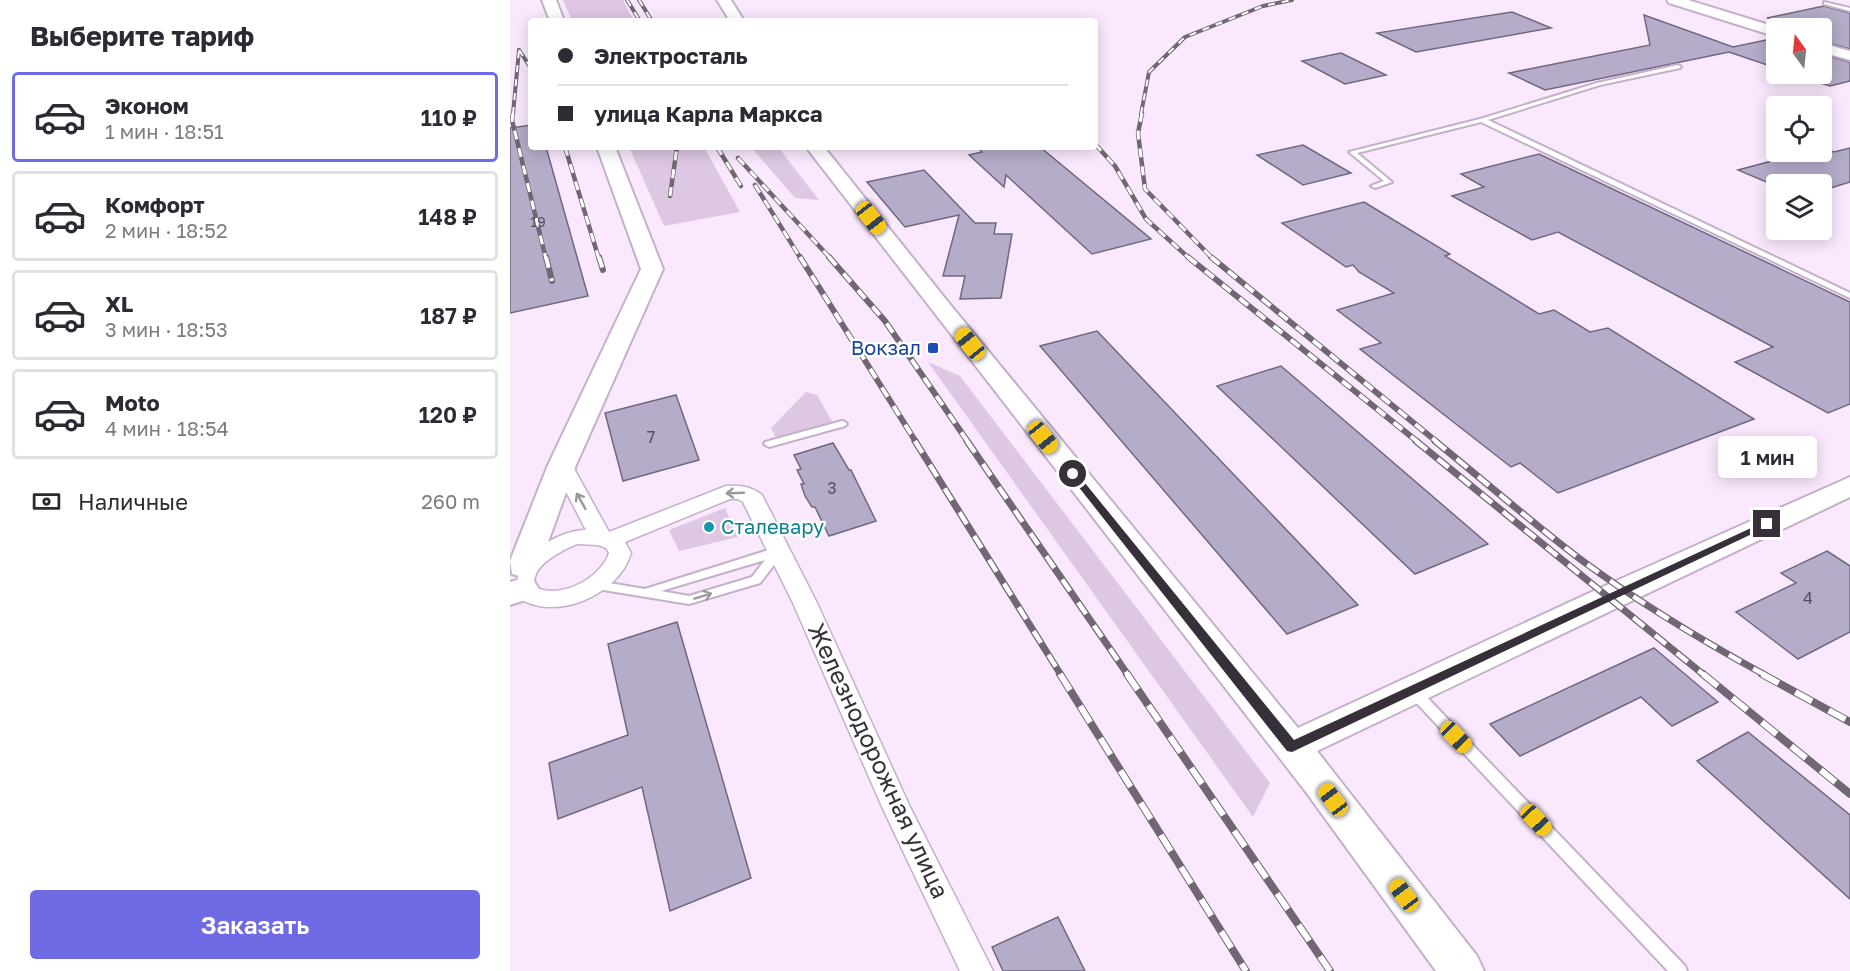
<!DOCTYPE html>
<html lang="ru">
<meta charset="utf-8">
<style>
:root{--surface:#fff;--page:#f2f2f3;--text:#2b2b33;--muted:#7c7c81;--line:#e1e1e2;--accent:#6e6be5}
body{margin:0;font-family:"Golos Text",sans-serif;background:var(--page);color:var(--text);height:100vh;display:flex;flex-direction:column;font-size:22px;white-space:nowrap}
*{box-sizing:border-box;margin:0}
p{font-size:20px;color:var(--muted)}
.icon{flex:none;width:33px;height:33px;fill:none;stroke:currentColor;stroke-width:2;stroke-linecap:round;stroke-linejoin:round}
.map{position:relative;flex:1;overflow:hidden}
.sheet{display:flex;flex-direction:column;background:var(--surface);width:510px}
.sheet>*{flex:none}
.top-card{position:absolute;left:18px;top:18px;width:570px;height:132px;border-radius:6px;box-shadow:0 3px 15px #0003;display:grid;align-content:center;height:132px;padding:0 30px;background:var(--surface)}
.needle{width:39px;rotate:345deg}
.fabs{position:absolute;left:1256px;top:18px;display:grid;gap:12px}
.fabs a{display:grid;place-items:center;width:66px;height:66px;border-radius:6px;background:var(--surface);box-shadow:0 3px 15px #0003;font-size:30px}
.end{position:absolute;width:27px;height:27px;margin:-14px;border:8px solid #372f39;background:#fff;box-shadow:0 0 0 3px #fff}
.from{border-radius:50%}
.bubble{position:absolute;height:42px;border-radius:6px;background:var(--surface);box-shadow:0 3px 15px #0003;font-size:20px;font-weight:600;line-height:42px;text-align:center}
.car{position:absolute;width:18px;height:36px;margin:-18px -9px;border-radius:8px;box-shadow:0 0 4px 2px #0007;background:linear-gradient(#f5c518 24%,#345 0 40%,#f5c518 0 76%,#345 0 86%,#f5c518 0)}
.top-card b{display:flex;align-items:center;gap:21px;height:57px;font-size:22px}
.top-card b+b{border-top:2px solid var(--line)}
.top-card i{width:15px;height:15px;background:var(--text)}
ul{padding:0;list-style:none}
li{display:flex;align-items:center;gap:18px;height:90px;margin:0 12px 9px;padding:0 18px;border:3px solid var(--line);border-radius:6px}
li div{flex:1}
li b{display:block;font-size:22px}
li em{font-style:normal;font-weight:600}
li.active{border-color:var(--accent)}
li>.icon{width:54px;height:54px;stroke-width:1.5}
h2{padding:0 30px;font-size:27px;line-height:72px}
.pay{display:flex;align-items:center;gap:15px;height:66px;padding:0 30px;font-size:22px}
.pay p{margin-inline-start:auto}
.cta{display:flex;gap:12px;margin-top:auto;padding:12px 30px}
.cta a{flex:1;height:69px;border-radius:6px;background:var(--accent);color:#fff;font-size:24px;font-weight:600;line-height:69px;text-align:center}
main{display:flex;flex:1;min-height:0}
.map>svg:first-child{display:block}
.green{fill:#ddc7e3}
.building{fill:#b5acc9;stroke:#706882;stroke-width:1.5}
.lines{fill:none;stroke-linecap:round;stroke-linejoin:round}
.lane-casing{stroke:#c4b0c9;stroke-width:4}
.street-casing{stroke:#c4b0c9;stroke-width:3}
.secondary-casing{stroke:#c4b0c9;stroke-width:4}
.lane{fill:#fff;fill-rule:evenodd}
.street{fill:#fff;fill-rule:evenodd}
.secondary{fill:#fff;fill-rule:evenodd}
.rail-far4-casing{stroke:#716673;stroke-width:4}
.rail-far3-casing{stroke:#716673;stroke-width:4.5}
.rail-far2-casing{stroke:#716673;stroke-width:6}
.rail-far1-casing{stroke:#716673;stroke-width:7}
.rail-casing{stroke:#716673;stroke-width:8}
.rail-far4{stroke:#fff;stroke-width:2;stroke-dasharray:7;stroke-linecap:butt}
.rail-far3{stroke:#fff;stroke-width:3;stroke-dasharray:9;stroke-linecap:butt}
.rail-far2{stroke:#fff;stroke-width:4;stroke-dasharray:11;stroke-linecap:butt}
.rail-far1{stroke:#fff;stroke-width:4.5;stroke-dasharray:14;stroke-linecap:butt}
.rail{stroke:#fff;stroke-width:6;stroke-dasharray:19;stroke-linecap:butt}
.oneway{stroke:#9b979c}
.route{fill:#372f39}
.transit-dot{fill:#1a4fb4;stroke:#fff;stroke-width:2}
.culture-dot{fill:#0f9aa8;stroke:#fff;stroke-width:2}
.labels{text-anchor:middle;stroke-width:4.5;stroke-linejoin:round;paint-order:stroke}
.far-number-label{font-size:14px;fill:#564e5d}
.number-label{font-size:16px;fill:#564e5d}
.transit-label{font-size:20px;fill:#164399;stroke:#fff;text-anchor:end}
.culture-label{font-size:20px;fill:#0d838f;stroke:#fff;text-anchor:start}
.near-street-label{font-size:24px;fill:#372f39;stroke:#fff}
</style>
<main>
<section class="sheet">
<h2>Выберите тариф</h2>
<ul>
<li class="active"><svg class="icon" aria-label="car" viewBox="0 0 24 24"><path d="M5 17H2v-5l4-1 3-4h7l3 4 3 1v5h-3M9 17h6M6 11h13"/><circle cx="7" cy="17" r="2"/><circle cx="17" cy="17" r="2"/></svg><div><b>Эконом</b><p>1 мин · 18:51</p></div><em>110 ₽</em></li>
<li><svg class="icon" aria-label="car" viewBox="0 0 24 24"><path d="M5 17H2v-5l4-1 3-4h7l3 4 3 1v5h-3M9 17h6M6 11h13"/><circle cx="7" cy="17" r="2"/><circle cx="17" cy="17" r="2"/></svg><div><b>Комфорт</b><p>2 мин · 18:52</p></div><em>148 ₽</em></li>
<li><svg class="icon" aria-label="car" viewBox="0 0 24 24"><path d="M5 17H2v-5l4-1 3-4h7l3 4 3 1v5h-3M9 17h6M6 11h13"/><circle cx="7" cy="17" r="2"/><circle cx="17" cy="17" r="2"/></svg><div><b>XL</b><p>3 мин · 18:53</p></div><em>187 ₽</em></li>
<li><svg class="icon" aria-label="car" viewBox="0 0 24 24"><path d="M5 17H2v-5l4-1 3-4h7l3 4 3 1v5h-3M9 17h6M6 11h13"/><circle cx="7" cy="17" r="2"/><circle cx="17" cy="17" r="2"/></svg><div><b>Moto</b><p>4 мин · 18:54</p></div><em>120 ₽</em></li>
</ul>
<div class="pay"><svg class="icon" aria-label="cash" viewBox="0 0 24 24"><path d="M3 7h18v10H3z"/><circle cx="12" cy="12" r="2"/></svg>Наличные<p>260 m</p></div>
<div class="cta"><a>Заказать</a></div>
</section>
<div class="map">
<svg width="1340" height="971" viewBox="0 0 1340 971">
<rect width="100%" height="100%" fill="#fae9fe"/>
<g class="green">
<path d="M53,0H113L124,21H62Z"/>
<path d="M119,147H194L230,212L154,226Z"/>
<path d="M241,147H268L309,200L285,198Z"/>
<path d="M418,362L450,376L760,783L743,817Z"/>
<path d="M296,392L307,395L323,423L266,438L261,428Z"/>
<path d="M215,508L228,537L169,551L159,530Z"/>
</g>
<g class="building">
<path d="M1314,6L1340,13V49L1311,41V28H1290L1257,18Z"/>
<path d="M1002,12L1041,28L906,52L867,33Z"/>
<path d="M1134,15L1223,47L1266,38V68L1219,52L1035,90L999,73L1140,45Z"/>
<path d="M831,53L876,75L835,84L792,61Z"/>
<path d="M1311,54L1340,62V81L1320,86L1282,74H1311Z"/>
<path d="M21,125V147H36L78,296L0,313V128Z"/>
<path d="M793,145L841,173L793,185L747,155Z"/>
<path d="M467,147H530L641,239L582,254L496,175L494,187L459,155L472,152Z"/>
<path d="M1311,148L1324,152L1340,148V182L1311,191V184H1261L1228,170L1296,152H1311Z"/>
<path d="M1029,154L1340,302V404L1318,413L1225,362L1263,347L1048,232L1022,240L942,196L974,187L951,174Z"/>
<path d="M414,170L465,223H486L484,234H502L491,298L450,299L455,276H433L449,215L395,227L357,182Z"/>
<path d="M854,202L940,254L935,256L1029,314L1044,310L1080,332L1098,328L1244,419L1048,493L1010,463L1001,467L850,349L871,343L827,310L884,293L849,272L843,265L836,267L772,223Z"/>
<path d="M587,331L848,605L777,634L530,346Z"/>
<path d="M771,366L978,544L905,574L707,386Z"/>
<path d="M166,395L189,460L113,481L95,413Z"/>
<path d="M323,443L339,470H341L366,521L319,536L305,507H302L295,496L291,484H294L287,470L291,469L284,455Z"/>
<path d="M1317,551L1340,566V632L1288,659L1226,612L1286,583L1271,573Z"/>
<path d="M167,622L241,878L160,911L132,787L48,819L39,763L118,735L98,644Z"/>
<path d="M1144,648L1208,702L1162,726L1131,697L1010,756L980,724Z"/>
<path d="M1238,732L1340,815V899L1187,761Z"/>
<path d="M548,917L575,971H493L482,947Z"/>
</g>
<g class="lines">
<g class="lane-casing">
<g id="lane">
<path d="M1314,2L1340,8V11L1314,4Z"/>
<path d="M1168,65L1171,67L1170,68L1090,85L978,120L1340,293V298L971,122L847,153L882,182L865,188L861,186L863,185L874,181L839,152L970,119L1087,83Z"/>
<path d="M332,421L335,422L337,424L335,426L259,447L254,444L255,442Z"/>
<path d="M268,547L272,548L274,552L250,583L179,604L87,589L83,588L81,585L83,582L87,581L135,589ZM255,560L242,577L179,596L151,591Z"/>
<path d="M904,687L909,689L1175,966L1177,971H1158L899,695L898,692L899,689Z"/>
</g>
</g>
<g class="street-casing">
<path id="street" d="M52,459L59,461L62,465L99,532L216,486C229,485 241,486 252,495L307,603L400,807L483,971H450L373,809L283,603L233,502L228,499H220L115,542L121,553C109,595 45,623 7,597C0,560 46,530 76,530L42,465L45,461ZM67,544L88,545L96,548L99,553C91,578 51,600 25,587C19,566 51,551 67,544Z"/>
</g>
<g class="secondary-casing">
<g id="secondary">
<path d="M32,0H46L54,21H40Z"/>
<path d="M207,0H221L234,21H220Z"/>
<path d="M1157,0H1178L1269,28H1266V36L1261,35L1159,3Z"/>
<path d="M1311,43L1340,51V60L1311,52Z"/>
<path d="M87,147H105L153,269L66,465L29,567L24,574L13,577L2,574L0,561L38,465L131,269Z"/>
<path d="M296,147H314L438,302L788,728L1088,589L1340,477V497L807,751L967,956L974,971H926L796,792Z"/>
<path d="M13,578L24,581L29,589L24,597L0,605V582Z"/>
</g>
</g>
<use href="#lane" class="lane"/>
<use href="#street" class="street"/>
<use href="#secondary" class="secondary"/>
<g class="rail-far4-casing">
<g id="rail-far4">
<path d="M117,0L130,21"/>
<path d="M129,0L142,21"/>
<path d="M9,50L21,68"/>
<path d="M3,114L9,50"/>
<path d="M631,114L639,72L675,37L753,6L782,0"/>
</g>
</g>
<g class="rail-far3-casing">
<g id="rail-far3">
<path d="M3,113L2,120L36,259"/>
<path d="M632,113L628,133L635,189L703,259"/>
<path d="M585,144L605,166L636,219L680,259"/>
<path d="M55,147L89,259"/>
<path d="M207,147L231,186"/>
<path d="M228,158L321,259"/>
<path d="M245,185L291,259"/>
<path d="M160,196L167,147"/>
</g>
</g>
<g class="rail-far2-casing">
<g id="rail-far2">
<path d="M36,257L42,281"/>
<path d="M89,257L93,270"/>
<path d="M290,257L406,442"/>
<path d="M319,257L375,321L458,442"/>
<path d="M678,257L908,442"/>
<path d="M701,257L927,442"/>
</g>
</g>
<g class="rail-far1-casing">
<g id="rail-far1">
<path d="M405,441L551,675"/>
<path d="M457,441L618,675"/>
<path d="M906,441L1194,675"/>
<path d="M925,441C973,480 1020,521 1070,559C1128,602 1191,640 1255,675"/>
</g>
</g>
<g class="rail-casing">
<g id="rail">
<path d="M550,674L736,971"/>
<path d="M617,674L820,971"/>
<path d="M1193,674L1340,794"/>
<path d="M1252,674L1340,722"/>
</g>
</g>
<use href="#rail-far4" class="rail-far4"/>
<use href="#rail-far3" class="rail-far3"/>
<use href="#rail-far2" class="rail-far2"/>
<use href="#rail-far1" class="rail-far1"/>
<use href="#rail" class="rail"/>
</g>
<defs><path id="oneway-shaft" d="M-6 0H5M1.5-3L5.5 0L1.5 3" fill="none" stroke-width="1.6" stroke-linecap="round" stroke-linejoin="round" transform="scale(1.5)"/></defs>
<g class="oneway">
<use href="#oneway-shaft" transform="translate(225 493) rotate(178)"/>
<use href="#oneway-shaft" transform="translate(71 501) rotate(-119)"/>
<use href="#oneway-shaft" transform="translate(193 596) rotate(-17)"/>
</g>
<path class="route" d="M560,472H566L784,740L1254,522H1261L1263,524L782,752L777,751L560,476Z"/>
<rect class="transit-dot" x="417" y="342" width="12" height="12" rx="3"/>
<circle class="culture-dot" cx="199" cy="527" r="6"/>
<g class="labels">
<g class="far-number-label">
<text x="28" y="227">19</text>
</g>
<g class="number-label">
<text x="141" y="443">7</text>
<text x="322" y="494">3</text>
<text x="1298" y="604">4</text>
</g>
<g class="transit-label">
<text x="411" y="355">Вокзал</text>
</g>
<g class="culture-label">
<text x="211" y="534">Сталевару</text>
</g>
<g class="near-street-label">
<text transform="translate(368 761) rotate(65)" y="8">Железнодорожная улица</text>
</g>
</g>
</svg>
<div class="fabs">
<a><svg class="needle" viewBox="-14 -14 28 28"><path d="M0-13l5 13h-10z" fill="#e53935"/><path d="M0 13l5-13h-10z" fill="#7c7c81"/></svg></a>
<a><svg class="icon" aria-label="locate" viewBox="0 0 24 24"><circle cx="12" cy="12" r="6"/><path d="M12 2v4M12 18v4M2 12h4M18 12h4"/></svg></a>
<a><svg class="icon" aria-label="layers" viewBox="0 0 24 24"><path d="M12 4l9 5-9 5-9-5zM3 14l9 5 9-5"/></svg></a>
</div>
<i class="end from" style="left:563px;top:474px"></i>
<i class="end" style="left:1257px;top:524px"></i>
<div class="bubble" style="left:1208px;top:436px;width:99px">1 мин</div>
<i class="car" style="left:361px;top:218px;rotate:142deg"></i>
<i class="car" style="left:460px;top:344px;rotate:321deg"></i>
<i class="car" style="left:533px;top:437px;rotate:141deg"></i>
<i class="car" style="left:946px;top:737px;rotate:136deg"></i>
<i class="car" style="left:823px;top:800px;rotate:323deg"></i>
<i class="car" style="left:1026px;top:820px;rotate:137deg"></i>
<i class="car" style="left:894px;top:895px;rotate:323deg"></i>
<div class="top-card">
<b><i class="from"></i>Электросталь</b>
<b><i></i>улица Карла Маркса</b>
</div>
</div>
</main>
